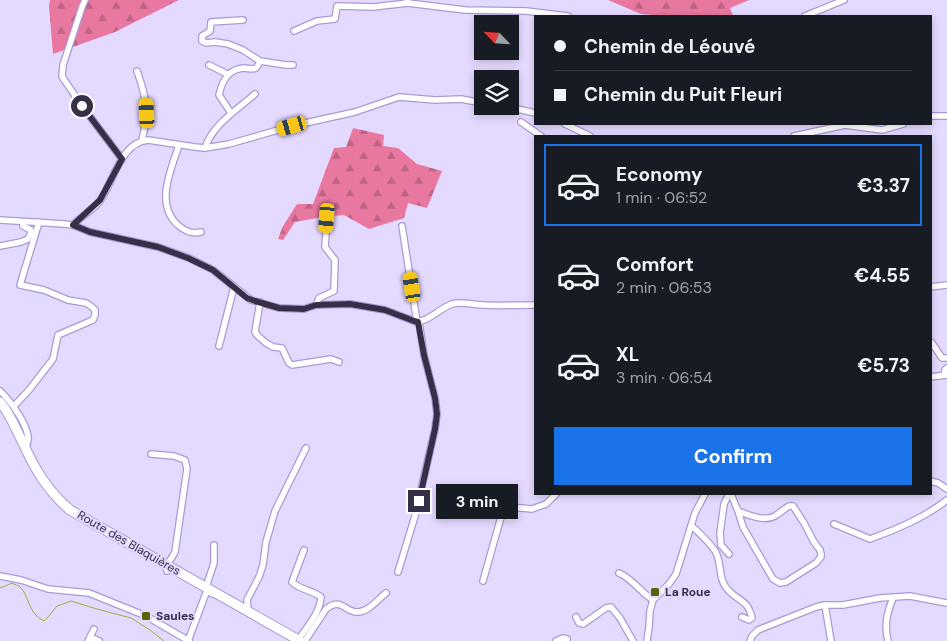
<!DOCTYPE html>
<meta charset="utf-8">
<style>
:root{--surface:#171b24;--page:#242831;--text:#f1f3f6;--muted:#9ea1a6;--line:#363941;--accent:#1a73e8}
body{margin:0;font-family:"DM Sans",sans-serif;background:var(--page);color:var(--text);height:100vh;display:flex;flex-direction:column;font-size:19px;white-space:nowrap}
*{box-sizing:border-box;margin:0}
p{font-size:16px;color:var(--muted)}
.icon{flex:none;width:28px;height:28px;fill:none;stroke:currentColor;stroke-width:2;stroke-linecap:round;stroke-linejoin:round}
.map{position:relative;flex:1;overflow:hidden}
.side{position:absolute;left:534px;top:135px;width:398px;height:360px;display:flex;flex-direction:column;background:var(--surface);border-radius:0px;box-shadow:0 2px 8px #0003}
.side>*{flex:none}
.banner{position:absolute;left:534px;top:15px;width:398px;height:110px;border-radius:0px;box-shadow:0 2px 8px #0003;display:grid;align-content:center;height:110px;padding:0 20px;background:var(--surface)}
.needle{width:32px;rotate:295deg}
.controls{position:absolute;left:474px;top:15px;display:grid;gap:10px}
.controls a{display:grid;place-items:center;width:45px;height:45px;border-radius:0px;background:var(--surface);box-shadow:0 2px 8px #0003;font-size:25px}
.end{position:absolute;width:22px;height:22px;margin:-11px;border:6px solid #372f47;background:#fff;box-shadow:0 0 0 2px #fff}
.from{border-radius:50%}
.bubble{position:absolute;height:35px;border-radius:0px;background:var(--surface);box-shadow:0 2px 8px #0003;font-size:16px;font-weight:700;line-height:35px;text-align:center}
.car{position:absolute;width:15px;height:30px;margin:-15px -8px;border-radius:6px;box-shadow:0 0 4px 1px #0007;background:linear-gradient(#f5c518 24%,#345 0 40%,#f5c518 0 76%,#345 0 86%,#f5c518 0)}
.banner b{display:flex;align-items:center;gap:18px;height:48px;font-size:19px}
.banner b+b{border-top:1px solid var(--line)}
.banner i{width:12px;height:12px;background:var(--text)}
ul{padding:9px 0 0;list-style:none}
li{display:flex;align-items:center;gap:15px;height:82px;margin:0 10px 8px;padding:0 10px;border:2px solid transparent;border-radius:0px}
li div{flex:1}
li b{display:block;font-size:19px}
li em{font-style:normal;font-weight:700}
li.on{border-color:var(--accent)}
li>.icon{width:45px;height:45px;stroke-width:1.5}
.action{display:flex;gap:10px;margin-top:auto;padding:10px 20px}
.action a{flex:1;height:58px;border-radius:0px;background:var(--accent);color:#fff;font-size:20px;font-weight:700;line-height:58px;text-align:center}
.map>svg:first-child{display:block}
.forest{fill:url(#forest-firs)}
.lines{fill:none;stroke-linecap:round;stroke-linejoin:round}
.stream{stroke:#9bb03a;stroke-width:1}
.street-casing{stroke:#ac99d5;stroke-width:8}
.primary-casing{stroke:#ac99d5;stroke-width:11}
.street{stroke:#fff;stroke-width:5.5}
.primary{stroke:#fff;stroke-width:9}
.route{stroke:#372f47;stroke-width:6}
.poi-dot{fill:#57650a;stroke:#e4d9ff;stroke-width:2}
.labels{text-anchor:middle;stroke-width:4;stroke-linejoin:round;paint-order:stroke}
.street-label{font-size:12px;fill:#372f47;stroke:#e4d9ff}
.poi-label{font-size:12px;font-weight:bold;fill:#372f47;stroke:#e4d9ff;text-anchor:start}
</style>
<div class="map">
<svg width="947" height="641" viewBox="0 0 947 641">
<defs>
<pattern id="forest-firs" width="22" height="20" patternUnits="userSpaceOnUse" patternTransform="scale(1.25)"><rect width="22" height="20" fill="#e878a0"/><path d="M5 1l3.5 6h-7zM16 11l3.5 6h-7z" fill="#bd6384"/></pattern>
</defs>
<rect width="100%" height="100%" fill="#e4d9ff"/>
<g class="forest">
<path d="M50,0H179L115,32L53,54L49,6Z"/>
<path d="M608,0H749L730,8L733,16H666L641,14Z"/>
<path d="M353,128L384,135L383,146L398,148L417,164L442,171L427,208L408,203L404,218L369,229L344,215L323,217L295,222L283,240L278,239L283,226L297,204H313L334,148L346,147Z"/>
</g>
<g class="lines">
<path class="stream" d="M0,588L12,583C15,585 18,585 20,587C30,597 27,612 44,621L48,617L57,606L71,601L97,609L131,618L150,630L164,641"/>
<g class="street-casing">
<g id="street">
<path d="M85,0L82,7L63,65L62,76L65,81L82,106L122,159"/>
<path d="M407,0L408,3L465,10L526,11L568,16"/>
<path d="M805,16L844,0"/>
<path d="M243,20L211,22L210,31L202,36V41L206,43L215,42L228,44L243,50L260,61L286,65H293"/>
<path d="M294,31L317,21L335,19L337,6L373,7L408,3"/>
<path d="M209,65L227,74"/>
<path d="M137,71C147,99 149,112 142,140"/>
<path d="M504,106L535,113"/>
<path d="M231,113L219,95C222,81 228,69 244,68C248,68 252,70 256,68C258,66 259,64 260,61"/>
<path d="M930,116H947"/>
<path d="M521,122L541,136"/>
<path d="M565,124L590,136"/>
<path d="M794,136L845,125L882,130L903,124"/>
<path d="M179,145C171,170 154,205 179,226C185,231 193,234 201,232"/>
<path d="M205,148C212,125 238,109 255,94"/>
<path d="M0,220L64,224L73,225L90,232L158,247L189,258L213,270L251,300L279,308L304,309L316,305L350,304L385,310L414,321C429,323 439,308 452,304C462,301 474,305 484,305C501,306 518,305 535,305"/>
<path d="M73,225C81,216 92,211 99,202C114,183 119,143 148,140L195,147L205,148L229,144L292,126L355,112L399,97L435,100L461,99L482,103"/>
<path d="M402,226L417,322"/>
<path d="M0,246L21,242L28,239L31,233V230L23,226V222"/>
<path d="M930,287L947,285"/>
<path d="M260,302L255,332L258,336L266,343L273,347L282,348L289,363L292,365L331,359L339,362"/>
<path d="M316,305L319,298L334,291L335,260L325,247L327,218"/>
<path d="M932,343L942,358H947"/>
<path d="M219,346L234,287"/>
<path d="M944,375L945,370L947,368"/>
<path d="M930,377L947,375"/>
<path d="M0,391C10,400 27,424 28,437C29,441 27,444 25,449"/>
<path d="M14,406L29,390L53,359L58,335L93,320L95,315V310L92,307L86,303L68,300L44,290L20,285L39,222"/>
<path d="M151,454L174,456L185,460L187,469L175,552L171,559L166,565L167,571"/>
<path d="M930,481L938,483L947,489"/>
<path d="M729,494L724,504L720,533L721,545L729,554"/>
<path d="M731,494L738,511L743,527L773,579L780,583L786,582L816,563L821,557V554L820,550L814,542L804,523L793,506H789C784,509 780,513 775,516C765,522 748,515 738,511"/>
<path d="M834,524L870,539C897,529 924,518 947,500"/>
<path d="M691,526L694,528C701,535 714,546 717,555C722,568 718,581 730,592C741,602 748,601 752,618L749,620L742,617"/>
<path d="M398,572L415,516L435,429L437,414L435,398L424,355L419,322"/>
<path d="M619,573C633,579 640,592 653,600"/>
<path d="M0,576L21,580L48,589L89,593L146,616L189,641"/>
<path d="M483,581L501,517L509,507L532,509L546,504L556,494"/>
<path d="M206,587L214,563V545"/>
<path d="M825,605L831,641"/>
<path d="M248,611L247,600L259,577L263,565L266,542L275,511L306,448"/>
<path d="M576,617L579,623L583,624L606,608L611,607L620,618L633,641"/>
<path d="M90,637L99,641"/>
<path d="M298,640C307,627 320,613 321,597C312,590 300,590 292,582L304,550"/>
<path d="M88,641L94,629"/>
<path d="M188,641L206,593L209,592L213,594"/>
<path d="M305,641L326,609C341,597 344,611 356,612C368,613 378,599 386,593"/>
<path d="M556,641L563,638L567,639"/>
<path d="M647,641L649,627L650,611L653,600L669,584L676,574L695,513L705,494"/>
<path d="M750,641L752,636L758,630L816,607L825,605H843L880,598L910,596L947,603"/>
<path d="M888,641C884,625 887,613 893,598"/>
</g>
</g>
<g class="primary-casing">
<path id="primary" d="M0,402C10,413 16,430 23,443C35,470 48,491 70,510L300,641"/>
</g>
<use href="#street" class="street"/>
<use href="#primary" class="primary"/>
</g>
<g class="lines">
<path class="route" d="M82,106L122,159L100,200L73,225L90,232L158,247L188,258L213,270L247,298L255,301L279,308L304,309L316,305L350,304L385,310L414,321L418,322L424,355L435,398L437,414L435,429L419,501"/>
</g>
<g class="poi-dot">
<rect x="650" y="587" width="10" height="10" rx="2.5"/>
<rect x="141" y="611" width="10" height="10" rx="2.5"/>
</g>
<g class="labels">
<g class="street-label">
<text transform="translate(129 543) rotate(30)" y="4">Route des Blaquières</text>
</g>
<g class="poi-label">
<text x="665" y="596">La Roue</text>
<text x="156" y="620">Saules</text>
</g>
</g>
</svg>
<div class="controls">
<a><svg class="needle" viewBox="-14 -14 28 28"><path d="M0-13l5 13h-10z" fill="#e53935"/><path d="M0 13l5-13h-10z" fill="#9ea1a6"/></svg></a>
<a><svg class="icon" aria-label="layers" viewBox="0 0 24 24"><path d="M12 4l9 5-9 5-9-5zM3 14l9 5 9-5"/></svg></a>
</div>
<i class="end from" style="left:82px;top:106px"></i>
<i class="end" style="left:419px;top:501px"></i>
<div class="bubble" style="left:436px;top:484px;width:82px">3 min</div>
<i class="car" style="left:147px;top:113px;rotate:357deg"></i>
<i class="car" style="left:292px;top:126px;rotate:254deg"></i>
<i class="car" style="left:327px;top:218px;rotate:185deg"></i>
<i class="car" style="left:412px;top:287px;rotate:351deg"></i>
<div class="banner">
<b><i class="from"></i>Chemin de Léouvé</b>
<b><i></i>Chemin du Puit Fleuri</b>
</div>
<section class="side">
<ul>
<li class="on"><svg class="icon" aria-label="car" viewBox="0 0 24 24"><path d="M5 17H2v-5l4-1 3-4h7l3 4 3 1v5h-3M9 17h6M6 11h13"/><circle cx="7" cy="17" r="2"/><circle cx="17" cy="17" r="2"/></svg><div><b>Economy</b><p>1 min · 06:52</p></div><em>€3.37</em></li>
<li><svg class="icon" aria-label="car" viewBox="0 0 24 24"><path d="M5 17H2v-5l4-1 3-4h7l3 4 3 1v5h-3M9 17h6M6 11h13"/><circle cx="7" cy="17" r="2"/><circle cx="17" cy="17" r="2"/></svg><div><b>Comfort</b><p>2 min · 06:53</p></div><em>€4.55</em></li>
<li><svg class="icon" aria-label="car" viewBox="0 0 24 24"><path d="M5 17H2v-5l4-1 3-4h7l3 4 3 1v5h-3M9 17h6M6 11h13"/><circle cx="7" cy="17" r="2"/><circle cx="17" cy="17" r="2"/></svg><div><b>XL</b><p>3 min · 06:54</p></div><em>€5.73</em></li>
</ul>
<div class="action"><a>Confirm</a></div>
</section>
</div>
